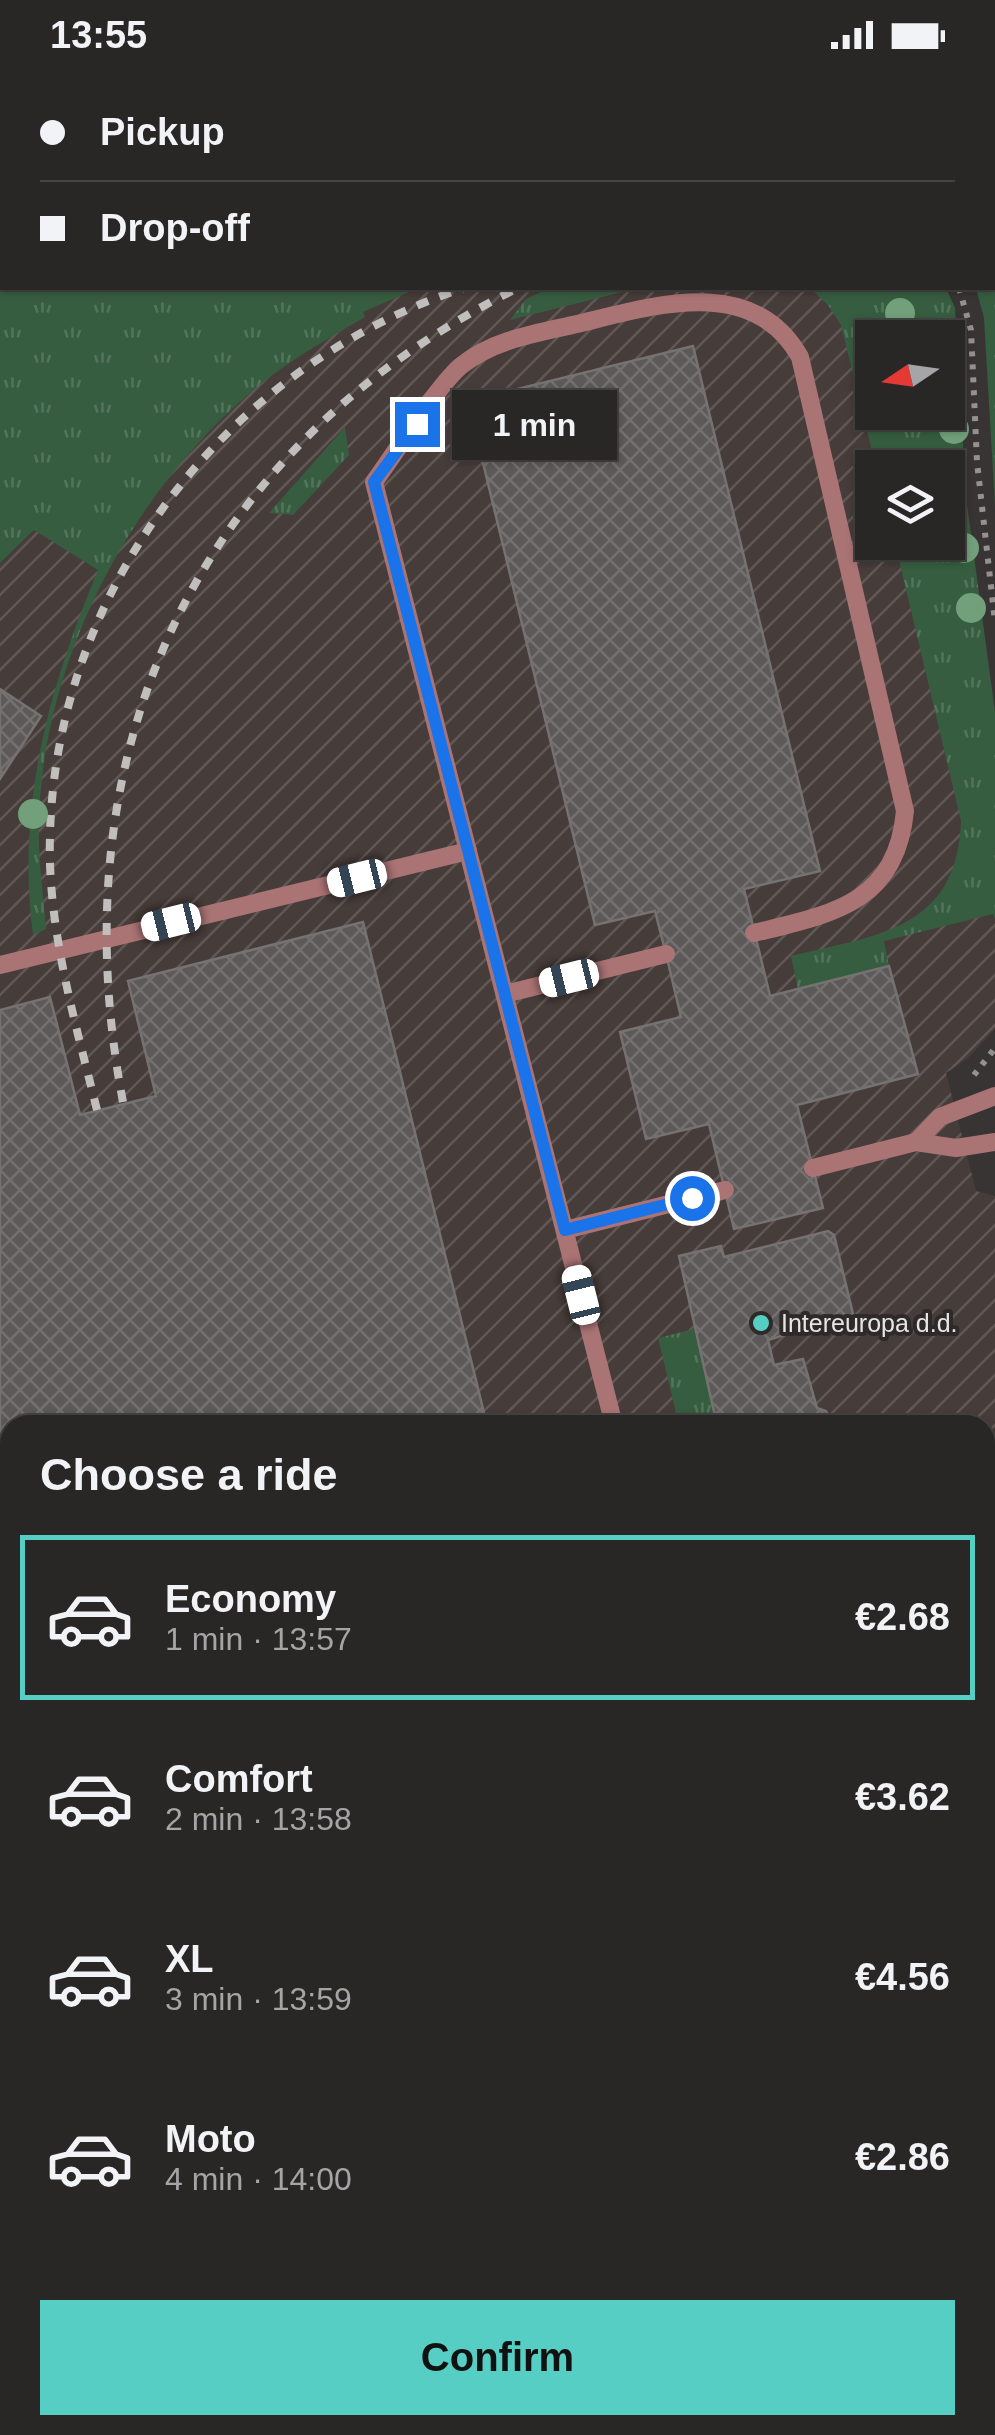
<!DOCTYPE html>
<meta charset="utf-8">
<style>
:root{--surface:#292726;--page:#353332;--text:#f1f3f6;--muted:#a5a5a7;--line:#454443;--accent:#56cec4}
body{margin:0;font-family:Arial,sans-serif;background:var(--page);color:var(--text);height:100vh;display:flex;flex-direction:column;font-size:38px;white-space:nowrap}
*{box-sizing:border-box;margin:0}
p{font-size:32px;color:var(--muted)}
.icon{flex:none;width:55px;height:55px;fill:none;stroke:currentColor;stroke-width:2;stroke-linecap:round;stroke-linejoin:round}
.map{position:relative;flex:1;overflow:hidden}
.panel{position:absolute;left:0px;top:1345px;width:995px;height:1020px;display:flex;flex-direction:column;background:var(--surface);border-radius:30px 30px 0 0;box-shadow:0 2px 8px #0004,0 0 0 2px var(--line)}
.panel>*{flex:none}
.guide{position:absolute;left:0px;top:0px;width:995px;height:220px;box-shadow:0 2px 8px #0004,0 0 0 2px var(--line);display:grid;align-content:center;height:220px;padding:0 40px;background:var(--surface)}
.needle{width:65px;rotate:257deg}
.buttons{position:absolute;left:855px;top:250px;display:grid;gap:20px}
.buttons a{display:grid;place-items:center;width:110px;height:110px;border-radius:0px;background:var(--surface);box-shadow:0 2px 8px #0004,0 0 0 2px var(--line);font-size:50px}
.end{position:absolute;width:45px;height:45px;margin:-22px;border:12px solid #1a73e8;background:#fff;box-shadow:0 0 0 5px #fff}
.from{border-radius:50%}
.bubble{position:absolute;height:70px;border-radius:0px;background:var(--surface);box-shadow:0 2px 8px #0004,0 0 0 2px var(--line);font-size:32px;font-weight:700;line-height:70px;text-align:center}
.car{position:absolute;width:30px;height:60px;margin:-30px -15px;border-radius:12px;box-shadow:0 0 8px 2px #0007;background:linear-gradient(#fff 24%,#345 0 40%,#fff 0 76%,#345 0 86%,#fff 0)}
.guide b{display:flex;align-items:center;gap:35px;height:95px;font-size:38px}
.guide b+b{border-top:2px solid var(--line)}
.guide i{width:25px;height:25px;background:var(--text)}
ul{padding:0;list-style:none}
li{display:flex;align-items:center;gap:30px;height:165px;margin:0 20px 15px;padding:0 20px;border:5px solid transparent;border-radius:0px}
li div{flex:1}
li b{display:block;font-size:38px}
li em{font-style:normal;font-weight:700}
li.active{border-color:var(--accent)}
li>.icon{width:90px;height:90px;stroke-width:1.5}
h2{padding:0 40px;font-size:45px;line-height:120px}
.primary-button{display:flex;gap:20px;margin-top:auto;padding:20px 40px}
.primary-button a{flex:1;height:115px;border-radius:0px;background:var(--accent);color:#111;font-size:40px;font-weight:700;line-height:115px;text-align:center}
.status{display:flex;justify-content:space-between;align-items:center;height:70px;padding:0 50px;background:var(--surface);direction:ltr}
.status svg{height:28px;fill:currentColor}
.map>svg:first-child{display:block}
.industrial{fill:url(#industrial-furrows);fill-rule:evenodd}
.grass{fill:url(#grass-tufts);fill-rule:evenodd}
.building{fill:url(#building-cross-hatch);stroke:#757271;stroke-width:2.5}
.lines{fill:none;stroke-linecap:round;stroke-linejoin:round}
.path{stroke:#949190;stroke-width:6;stroke-dasharray:5 8;stroke-linecap:butt}
.lane{stroke:#aa7374;stroke-width:18}
.rail{stroke:#c1bfbe;stroke-width:8;stroke-dasharray:12 12;stroke-linecap:butt}
.tree{fill:#71a07b}
.route{stroke:#1a73e8;stroke-width:12}
.poi-dot{fill:#56cec4;stroke:#2d2a29;stroke-width:4}
.labels{text-anchor:middle;stroke-width:8;stroke-linejoin:round;paint-order:stroke}
.poi-label{font-size:25px;fill:#e7e5e4;stroke:#2d2a29;text-anchor:start}
</style>
<div class="status"><b>13:55</b><svg viewBox="0 0 49 12"><path d="M0 12V9h3v3zM5 12V6h3v6zM10 12V3h3v9zM15 12V0h3v12zM26 1h20v11H26zM47 4h2v5h-2z"/></svg></div>
<div class="map">
<svg width="995" height="2365" viewBox="0 0 995 2365">
<defs>
<pattern id="industrial-furrows" width="10" height="10" patternUnits="userSpaceOnUse" patternTransform="scale(2.5)"><rect width="10" height="10" fill="#463c39"/><path d="M-1 1l2-2M0 10L10 0M9 11l2-2" fill="none" stroke="#615856"/></pattern>
<pattern id="grass-tufts" width="24" height="20" patternUnits="userSpaceOnUse" patternTransform="scale(2.5)"><rect width="24" height="20" fill="#365d40"/><path d="M3 7l-1-3M5 7V3M7 7l1-3M15 17l-1-3M17 17v-4M19 17l1-3" fill="none" stroke="#53745b"/></pattern>
<pattern id="building-cross-hatch" width="8" height="8" patternUnits="userSpaceOnUse" patternTransform="scale(2.5)"><rect width="8" height="8" fill="#5c5958"/><path d="M0 0l8 8M0 8l8-8" fill="none" stroke="#737170"/></pattern>
</defs>
<rect width="100%" height="100%" fill="#373433"/>
<path class="industrial" d="M418,218H839L882,397L872,398V472L900,473L995,849V959L967,989L946,1003L976,1121L995,1126V2365H0V493L34,460L362,242ZM10,1355H985V2355H10Z"/>
<g class="grass">
<path d="M0,0H910L2,2L0,68Z"/>
<path d="M0,92L2,218H418L363,242L365,247C326,270 286,292 251,322C124,430 34,607 39,776C40,804 44,832 46,859L33,865C16,736 49,617 98,500L34,460L0,493Z"/>
<path d="M992,118H995V436L984,248L976,218H992Z"/>
<path d="M549,218H638L510,250L526,229Z"/>
<path d="M810,218H946L955,238L966,427L995,642V849L993,844L884,871L889,896L798,919L791,886C877,865 957,860 961,751L895,473L948,472V398L876,397L841,255L828,235ZM872,268H948V342H872Z"/>
<path d="M345,357L349,385L293,445L269,443Z"/>
<path d="M694,1259L717,1355H679L658,1268Z"/>
</g>
<g class="building">
<path d="M693,276L820,801L744,819L770,926L889,896L918,1004L797,1035L823,1138L734,1159L709,1054L646,1069L620,962L681,947L666,884L655,841L595,855L468,331Z"/>
<path d="M0,619L41,646L0,709Z"/>
<path d="M363,852L487,1355H10V1682L0,1685V940L50,927L80,1045L156,1026L128,911Z"/>
<path d="M828,1161L834,1165L853,1244L768,1270L774,1295L803,1289L817,1338L826,1341L833,1355H717L679,1186L721,1176L724,1187Z"/>
<path d="M10,1821V2069L0,2071V1824Z"/>
<path d="M995,1899V2123L985,2126V1902Z"/>
<path d="M10,2069V2355H19L0,2359V2071Z"/>
<path d="M995,2123V2365H635L632,2355H985V2126Z"/>
<path d="M27,2355H201L204,2365H29Z"/>
<path d="M386,2355H397L399,2365H343Z"/>
</g>
<g class="lines">
<g class="path">
<path d="M927,2V0"/>
<path d="M0,80H2"/>
<path d="M959,218L971,260L977,392L995,552"/>
<path d="M974,1005L995,978"/>
</g>
<g class="lane">
<path d="M992,61H995"/>
<path d="M0,895L468,781"/>
<path d="M505,924L666,884"/>
<path d="M916,1072L940,1047L995,1026"/>
<path d="M813,1098L916,1072L956,1078L995,1072"/>
<path d="M565,1160L725,1120"/>
<path d="M614,1355L374,412C394,385 440,312 462,295C495,269 538,263 577,254C652,236 753,203 800,287L905,741C896,834 832,844 754,863"/>
<path d="M985,1616L995,1614"/>
<path d="M0,1731L10,1729"/>
<path d="M429,2355L432,2365"/>
</g>
<g class="rail">
<path d="M123,1032C56,682 196,377 518,218"/>
<path d="M97,1040C77,959 53,878 50,794C43,533 220,298 464,218"/>
</g>
</g>
<g class="tree">
<circle cx="900" cy="243" r="15"/>
<circle cx="954" cy="359" r="15"/>
<circle cx="964" cy="478" r="15"/>
<circle cx="971" cy="538" r="15"/>
<circle cx="33" cy="744" r="15"/>
</g>
<g class="lines">
<path class="route" d="M417,354L374,412L565,1160L692,1128"/>
</g>
<circle class="poi-dot" cx="761" cy="1253" r="10"/>
<g class="labels">
<g class="poi-label">
<text x="781" y="1262">Intereuropa d.d.</text>
</g>
</g>
</svg>
<div class="buttons">
<a><svg class="needle" viewBox="-14 -14 28 28"><path d="M0-13l5 13h-10z" fill="#e53935"/><path d="M0 13l5-13h-10z" fill="#a5a5a7"/></svg></a>
<a><svg class="icon" aria-label="layers" viewBox="0 0 24 24"><path d="M12 4l9 5-9 5-9-5zM3 14l9 5 9-5"/></svg></a>
</div>
<i class="end from" style="left:692px;top:1128px"></i>
<i class="end" style="left:417px;top:354px"></i>
<div class="bubble" style="left:452px;top:320px;width:165px">1 min</div>
<i class="car" style="left:357px;top:808px;rotate:256deg"></i>
<i class="car" style="left:171px;top:852px;rotate:256deg"></i>
<i class="car" style="left:569px;top:908px;rotate:256deg"></i>
<i class="car" style="left:581px;top:1225px;rotate:346deg"></i>
<div class="guide">
<b><i class="from"></i>Pickup</b>
<b><i></i>Drop-off</b>
</div>
<section class="panel">
<h2>Choose a ride</h2>
<ul>
<li class="active"><svg class="icon" aria-label="car" viewBox="0 0 24 24"><path d="M5 17H2v-5l4-1 3-4h7l3 4 3 1v5h-3M9 17h6M6 11h13"/><circle cx="7" cy="17" r="2"/><circle cx="17" cy="17" r="2"/></svg><div><b>Economy</b><p>1 min · 13:57</p></div><em>€2.68</em></li>
<li><svg class="icon" aria-label="car" viewBox="0 0 24 24"><path d="M5 17H2v-5l4-1 3-4h7l3 4 3 1v5h-3M9 17h6M6 11h13"/><circle cx="7" cy="17" r="2"/><circle cx="17" cy="17" r="2"/></svg><div><b>Comfort</b><p>2 min · 13:58</p></div><em>€3.62</em></li>
<li><svg class="icon" aria-label="car" viewBox="0 0 24 24"><path d="M5 17H2v-5l4-1 3-4h7l3 4 3 1v5h-3M9 17h6M6 11h13"/><circle cx="7" cy="17" r="2"/><circle cx="17" cy="17" r="2"/></svg><div><b>XL</b><p>3 min · 13:59</p></div><em>€4.56</em></li>
<li><svg class="icon" aria-label="car" viewBox="0 0 24 24"><path d="M5 17H2v-5l4-1 3-4h7l3 4 3 1v5h-3M9 17h6M6 11h13"/><circle cx="7" cy="17" r="2"/><circle cx="17" cy="17" r="2"/></svg><div><b>Moto</b><p>4 min · 14:00</p></div><em>€2.86</em></li>
</ul>
<div class="primary-button"><a>Confirm</a></div>
</section>
</div>
